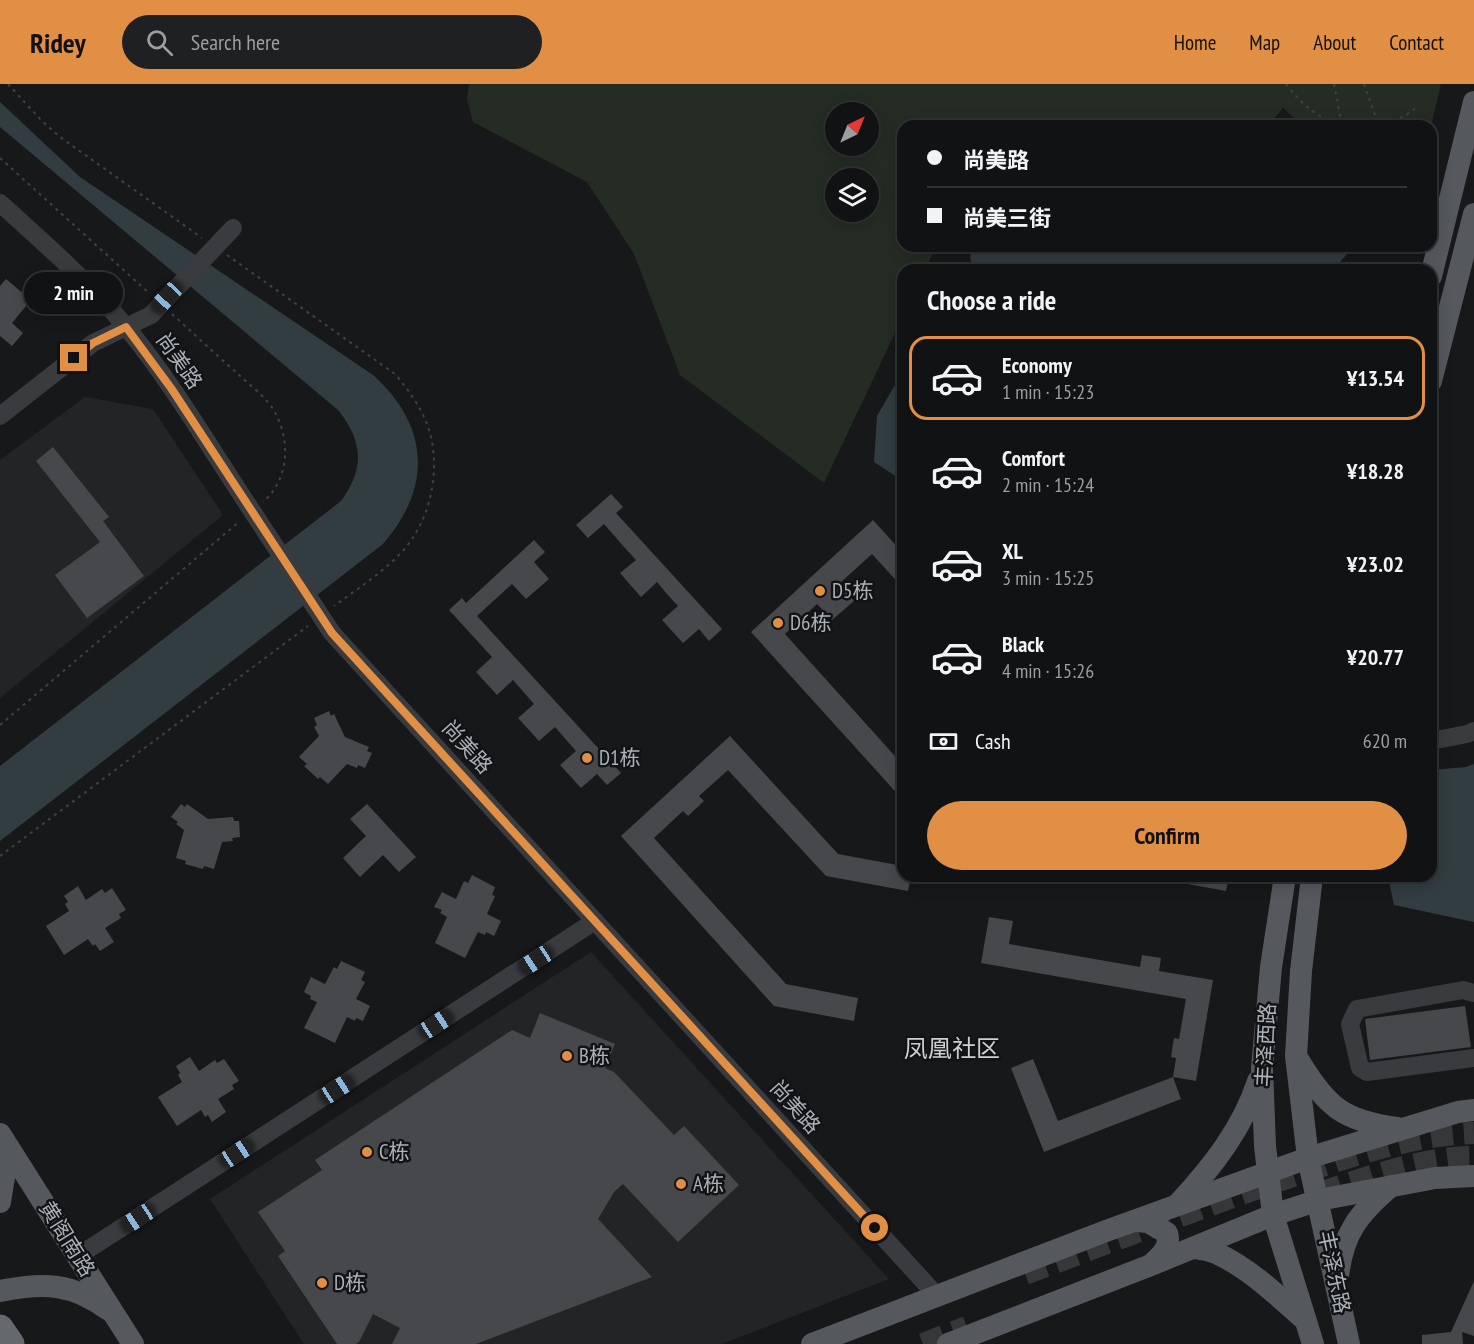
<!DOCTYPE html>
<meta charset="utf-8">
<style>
:root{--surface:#111213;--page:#1e2021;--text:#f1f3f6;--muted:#9c9ea0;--line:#303233;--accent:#e28f46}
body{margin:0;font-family:"PT Sans Narrow","Noto Sans SC",sans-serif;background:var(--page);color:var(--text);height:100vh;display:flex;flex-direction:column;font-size:22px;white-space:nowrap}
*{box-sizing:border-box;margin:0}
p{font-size:20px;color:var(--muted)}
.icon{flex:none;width:33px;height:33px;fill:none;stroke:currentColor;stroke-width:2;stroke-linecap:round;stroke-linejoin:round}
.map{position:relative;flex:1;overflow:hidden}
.panel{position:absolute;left:897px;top:180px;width:540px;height:618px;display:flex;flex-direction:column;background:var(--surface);border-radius:18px;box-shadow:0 3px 15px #0003,0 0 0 2px var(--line)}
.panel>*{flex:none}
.hud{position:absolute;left:897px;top:36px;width:540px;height:132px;border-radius:18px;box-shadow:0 3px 15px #0003,0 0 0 2px var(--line);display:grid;align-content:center;height:132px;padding:0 30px;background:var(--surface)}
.needle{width:39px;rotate:43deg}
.buttons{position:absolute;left:825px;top:18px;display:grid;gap:12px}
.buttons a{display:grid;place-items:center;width:54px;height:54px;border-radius:50%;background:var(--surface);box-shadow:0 3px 15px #0003,0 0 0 2px var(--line);font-size:30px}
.end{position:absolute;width:27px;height:27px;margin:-14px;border:8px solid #e28f46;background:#111;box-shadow:0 0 0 3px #111}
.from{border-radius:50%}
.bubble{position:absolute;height:42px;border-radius:21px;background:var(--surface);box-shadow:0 3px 15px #0003,0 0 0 2px var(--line);font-size:20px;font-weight:700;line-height:42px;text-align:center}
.car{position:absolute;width:18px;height:36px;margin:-18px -9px;border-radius:8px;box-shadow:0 0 4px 2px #0007;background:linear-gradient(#222 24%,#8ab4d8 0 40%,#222 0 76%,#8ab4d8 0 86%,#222 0)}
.hud b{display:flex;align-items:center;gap:21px;height:57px;font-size:22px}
.hud b+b{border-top:2px solid var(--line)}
.hud i{width:15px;height:15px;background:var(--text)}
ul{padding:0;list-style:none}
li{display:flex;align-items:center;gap:18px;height:84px;margin:0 12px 9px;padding:0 18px;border:3px solid transparent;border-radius:18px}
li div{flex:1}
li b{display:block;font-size:22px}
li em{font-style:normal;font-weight:700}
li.selected{border-color:var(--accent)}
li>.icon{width:54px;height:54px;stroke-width:1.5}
h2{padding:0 30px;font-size:27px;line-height:72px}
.pay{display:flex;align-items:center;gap:15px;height:66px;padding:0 30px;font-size:22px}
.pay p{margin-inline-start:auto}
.action{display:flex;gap:12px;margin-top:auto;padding:12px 30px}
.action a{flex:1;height:69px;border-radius:36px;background:var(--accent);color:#111;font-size:24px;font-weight:700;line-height:69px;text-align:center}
header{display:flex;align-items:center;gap:36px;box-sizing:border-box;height:84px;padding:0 30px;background:var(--accent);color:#111}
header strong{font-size:28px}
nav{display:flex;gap:33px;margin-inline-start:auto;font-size:21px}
.search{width:420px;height:54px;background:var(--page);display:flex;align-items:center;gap:15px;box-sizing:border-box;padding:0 21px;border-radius:33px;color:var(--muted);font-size:22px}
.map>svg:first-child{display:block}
.built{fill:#232426}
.green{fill:#242c24;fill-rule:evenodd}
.water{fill:#313d41}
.building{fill:#46484c}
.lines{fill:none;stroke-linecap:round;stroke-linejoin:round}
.major-tunnel{stroke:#353739;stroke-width:22;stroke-dasharray:22 11;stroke-linecap:butt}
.path{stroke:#3f4245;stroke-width:2;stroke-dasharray:3 4.5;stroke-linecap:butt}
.minor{stroke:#393b3e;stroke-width:18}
.major{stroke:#55585d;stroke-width:22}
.highway{stroke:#65696e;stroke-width:27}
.minor-bridge{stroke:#393b3e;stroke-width:18}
.route{stroke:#e28f46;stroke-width:8}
.poi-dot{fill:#e28f46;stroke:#121314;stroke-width:2}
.labels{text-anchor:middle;stroke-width:5;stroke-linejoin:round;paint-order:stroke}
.street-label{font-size:21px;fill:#abb1b8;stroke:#121314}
.poi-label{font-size:21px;fill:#abb1b8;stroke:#121314;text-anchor:start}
.quarter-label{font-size:24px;fill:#cbcfd4;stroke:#121314}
</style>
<header>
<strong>Ridey</strong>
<div class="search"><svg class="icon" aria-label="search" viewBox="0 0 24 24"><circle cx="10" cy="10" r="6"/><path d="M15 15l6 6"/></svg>Search here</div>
<nav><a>Home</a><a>Map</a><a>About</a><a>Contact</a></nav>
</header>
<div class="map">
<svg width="1474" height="1260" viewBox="0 0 1474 1260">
<rect width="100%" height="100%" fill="#171819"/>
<g class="built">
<path d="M85,313L153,325L223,431L0,614V376Z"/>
<path d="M591,868L889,1195L722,1260H304L210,1115Z"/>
</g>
<path class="green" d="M469,0H1441L1431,42H1303L1283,24L1268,42H903V162H936L925,186H903V232L824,399L680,291L634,170L587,98L473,38L467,15ZM836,28H868V62H836ZM868,94V128H836V94Z"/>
<g class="water">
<path d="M0,18L80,93L373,291C429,341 433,403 383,460L0,757V682L341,417C365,384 363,357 338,326L0,43Z"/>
<path d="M973,162H1354L1340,178L1341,186H973L970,173Z"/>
<path d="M903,287V397L874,378L877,332Z"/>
<path d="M1474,680V838L1394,821L1389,797L1385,792H1431V686L1466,683Z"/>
</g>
<g class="building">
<path d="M6,195L31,216L12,239L23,249L12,262L0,252V202Z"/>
<path d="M53,363L109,433L103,437L144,492L87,534L55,491L100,458L36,377Z"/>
<path d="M611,410L623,423L616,429L722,545L709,557L699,545L683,559L662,536L678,522L667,510L657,498L641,513L620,489L636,476L625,464L604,440L588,454L576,441Z"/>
<path d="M873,436L903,469V504L872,470L839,500L854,517L832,536L817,520L785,550L903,681V716L751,548Z"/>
<path d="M534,456L545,468L534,478L549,495L526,515L512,500L477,532L621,689L607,701L597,690L581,704L560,681L576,667L555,643L539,657L518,634L534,620L513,596L497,611L476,588L492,573L449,526L462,514L466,519Z"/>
<path d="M329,627L331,632L334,630L345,653L369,663L367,667L372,669L365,684L358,681L357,684L347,680L328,700L320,693L318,695L304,682L307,680L299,673L319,652L314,643L317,641L314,634Z"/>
<path d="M730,652L838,770L903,782V792H911L908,807L826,792L728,686L699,712L704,717L688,732L683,727L654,754L786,900L858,914L854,937L774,922L621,752Z"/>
<path d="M181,720L185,723L187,720L208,735L233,733L234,737H239L240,753L232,754L233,757L222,758L214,785L204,782L203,785L185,780L186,777L176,774L184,746L176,740L178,738L171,733Z"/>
<path d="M367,720L416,773L399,788L383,771L360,793L343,774L366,752L350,735Z"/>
<path d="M472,791L495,803L492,811L495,812L487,830L501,837L494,852L486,848L485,851L478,848L465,874L435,859L447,833L440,829L442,826L434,823L442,808L456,815L464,797L468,799Z"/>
<path d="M1172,792H1229L1226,807L1171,797Z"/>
<path d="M78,802L86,816L102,805L105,809L112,804L126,826L119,830L121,834L105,844L114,858L100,867L95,860L93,862L88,855L64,871L46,842L69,827L65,820L68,818L64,812Z"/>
<path d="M989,833L1013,837L1009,860L1140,883L1142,871L1161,874L1159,887L1213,896L1196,997L1173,993L1176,974L1171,973L1174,954L1179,955L1186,915L981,879Z"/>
<path d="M341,877L365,888L361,896L365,898L356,915L370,922L363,937L356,934L355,937L347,933L335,959L304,944L317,918L310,915L311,912L304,908L311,893L325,900L334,883L337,885Z"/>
<path d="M1465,922L1471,963L1370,976L1365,935Z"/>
<path d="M540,929L615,960L605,984L614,988L674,1051L684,1042L739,1101L678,1158L623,1100L614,1108L598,1135L652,1193L476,1260H392L400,1244L373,1230L359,1258L356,1260H337L278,1172L285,1167L258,1128L322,1086L315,1076L512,946L530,954Z"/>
<path d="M190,973L199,987L215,976L217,979L224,975L239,997L232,1001L234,1005L218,1015L226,1028L212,1038L208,1031L205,1033L201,1026L177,1042L158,1013L182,998L178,991L180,989L176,982Z"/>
<path d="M1033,975L1058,1037L1173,993L1181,1015L1044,1068L1011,984Z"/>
<path d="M1474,1197V1252L1462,1248L1463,1260H1422V1251L1451,1248Z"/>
</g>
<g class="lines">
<g class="major-tunnel">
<path d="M1320,1109C1363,1094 1429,1072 1474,1073"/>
<path d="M1025,1190C1110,1158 1195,1126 1281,1096C1343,1075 1407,1051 1474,1049"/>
<path d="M923,1260L967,1243"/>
</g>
<g class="path">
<path d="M8,0L41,36L60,53L202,154"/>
<path d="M1286,0C1302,21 1319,36 1345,42"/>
<path d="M1334,0L1342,41"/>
<path d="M1364,0L1379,42"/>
<path d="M1379,42L1405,32L1417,23"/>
<path d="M0,74L150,210"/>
<path d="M227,171L395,290C407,304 417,318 425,335C444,379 432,438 399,471C379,491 356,506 334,522"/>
<path d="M172,230C194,250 215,270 237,289C249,301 264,311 273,325C291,354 290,395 263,418"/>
<path d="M0,641L240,437"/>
<path d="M0,772L308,542"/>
</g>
<g class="minor">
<path d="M0,119C44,159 89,198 127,244C172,299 209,362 248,421"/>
<path d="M0,332L93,259L151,231"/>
<path d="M332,549L937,1212"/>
<path d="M1431,657L1467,650L1474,647"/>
<path d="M1474,909L1463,906L1357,925L1350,940L1360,984L1367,988L1474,974"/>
<path d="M78,1172L595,837"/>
</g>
<g class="major">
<path d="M1431,192L1474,18"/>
<path d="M1431,297L1474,130"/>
<path d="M1285,792L1271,883L1262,984L1265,1062L1273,1131L1313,1260"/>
<path d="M1312,792L1301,887L1296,972L1308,1074L1349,1260"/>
<path d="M1299,977C1326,1022 1343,1037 1397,1044"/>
<path d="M0,1050L133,1260"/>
<path d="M0,1118L5,1087L4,1057"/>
<path d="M1179,1119C1212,1083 1243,1044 1258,997"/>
<path d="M1136,1137L1148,1138L1167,1149C1171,1163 1162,1171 1152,1180"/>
<path d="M1195,1164C1202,1165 1211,1166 1218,1170C1250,1185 1278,1212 1305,1236"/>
<path d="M1338,1192C1343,1149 1359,1129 1391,1102"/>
<path d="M0,1207C44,1198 72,1199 109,1226"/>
<path d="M812,1260L1106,1147L1308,1074L1458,1028L1474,1026"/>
<path d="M948,1260L1151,1181L1273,1131L1319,1116L1435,1094L1474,1092"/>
</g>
<path class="highway" d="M0,1244L11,1260"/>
<g class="minor-bridge">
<path d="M151,231L233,144"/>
<path d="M248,421L332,549"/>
</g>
</g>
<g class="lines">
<path class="route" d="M74,274L93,259L126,243L171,304L332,549L875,1144"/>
</g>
<g class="poi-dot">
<circle cx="820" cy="507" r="6"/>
<circle cx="778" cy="539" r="6"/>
<circle cx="587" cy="674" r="6"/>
<circle cx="567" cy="972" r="6"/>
<circle cx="367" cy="1068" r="6"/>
<circle cx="681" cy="1100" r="6"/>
<circle cx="322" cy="1199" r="6"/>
</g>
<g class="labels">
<g class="street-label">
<text transform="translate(179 277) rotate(55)" y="7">尚美路</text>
<text transform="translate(467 663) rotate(48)" y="7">尚美路</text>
<text transform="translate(1266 961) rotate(-87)" y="7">丰泽西路</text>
<text transform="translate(795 1023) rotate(48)" y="7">尚美路</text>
<text transform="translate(67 1155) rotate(58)" y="7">黄阁南路</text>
<text transform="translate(1334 1188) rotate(78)" y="7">丰泽东路</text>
</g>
<g class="poi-label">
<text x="832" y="514">D5栋</text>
<text x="790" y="546">D6栋</text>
<text x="599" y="681">D1栋</text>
<text x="579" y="979">B栋</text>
<text x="379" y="1075">C栋</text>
<text x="693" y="1107">A栋</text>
<text x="334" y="1206">D栋</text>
</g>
<g class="quarter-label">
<text x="952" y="973">凤凰社区</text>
</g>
</g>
</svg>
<div class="buttons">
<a><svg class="needle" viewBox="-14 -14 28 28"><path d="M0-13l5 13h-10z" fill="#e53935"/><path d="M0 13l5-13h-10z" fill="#9c9ea0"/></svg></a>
<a><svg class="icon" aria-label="layers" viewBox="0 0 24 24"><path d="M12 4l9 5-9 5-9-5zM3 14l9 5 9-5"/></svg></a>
</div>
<i class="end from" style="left:875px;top:1144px"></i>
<i class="end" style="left:74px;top:274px"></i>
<div class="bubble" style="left:24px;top:188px;width:99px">2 min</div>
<i class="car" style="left:167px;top:213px;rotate:223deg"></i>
<i class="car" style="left:536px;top:876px;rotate:237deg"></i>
<i class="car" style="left:436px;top:940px;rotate:57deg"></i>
<i class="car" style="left:337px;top:1005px;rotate:57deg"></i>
<i class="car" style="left:237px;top:1069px;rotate:57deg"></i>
<i class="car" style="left:138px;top:1134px;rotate:237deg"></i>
<div class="hud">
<b><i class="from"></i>尚美路</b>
<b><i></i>尚美三街</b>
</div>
<section class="panel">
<h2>Choose a ride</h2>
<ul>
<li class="selected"><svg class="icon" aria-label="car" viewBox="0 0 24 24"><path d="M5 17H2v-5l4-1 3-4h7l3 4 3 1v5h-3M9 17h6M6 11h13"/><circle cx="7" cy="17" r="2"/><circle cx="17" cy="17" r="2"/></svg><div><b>Economy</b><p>1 min · 15:23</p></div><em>¥13.54</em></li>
<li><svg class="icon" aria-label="car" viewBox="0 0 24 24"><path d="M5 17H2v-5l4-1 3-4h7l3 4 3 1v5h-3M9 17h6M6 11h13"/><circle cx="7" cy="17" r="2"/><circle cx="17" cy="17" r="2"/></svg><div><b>Comfort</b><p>2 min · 15:24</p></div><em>¥18.28</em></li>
<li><svg class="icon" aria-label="car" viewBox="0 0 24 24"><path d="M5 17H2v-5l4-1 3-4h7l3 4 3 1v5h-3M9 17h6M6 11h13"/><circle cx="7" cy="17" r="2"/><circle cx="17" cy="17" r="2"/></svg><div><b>XL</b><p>3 min · 15:25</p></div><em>¥23.02</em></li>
<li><svg class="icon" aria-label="car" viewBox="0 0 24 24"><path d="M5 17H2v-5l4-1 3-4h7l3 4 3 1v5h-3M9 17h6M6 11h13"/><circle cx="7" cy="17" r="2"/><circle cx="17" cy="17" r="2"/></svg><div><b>Black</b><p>4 min · 15:26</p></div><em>¥20.77</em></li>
</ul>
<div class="pay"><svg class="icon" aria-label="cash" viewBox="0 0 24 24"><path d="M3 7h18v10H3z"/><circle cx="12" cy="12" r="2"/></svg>Cash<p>620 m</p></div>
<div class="action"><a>Confirm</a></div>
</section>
</div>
